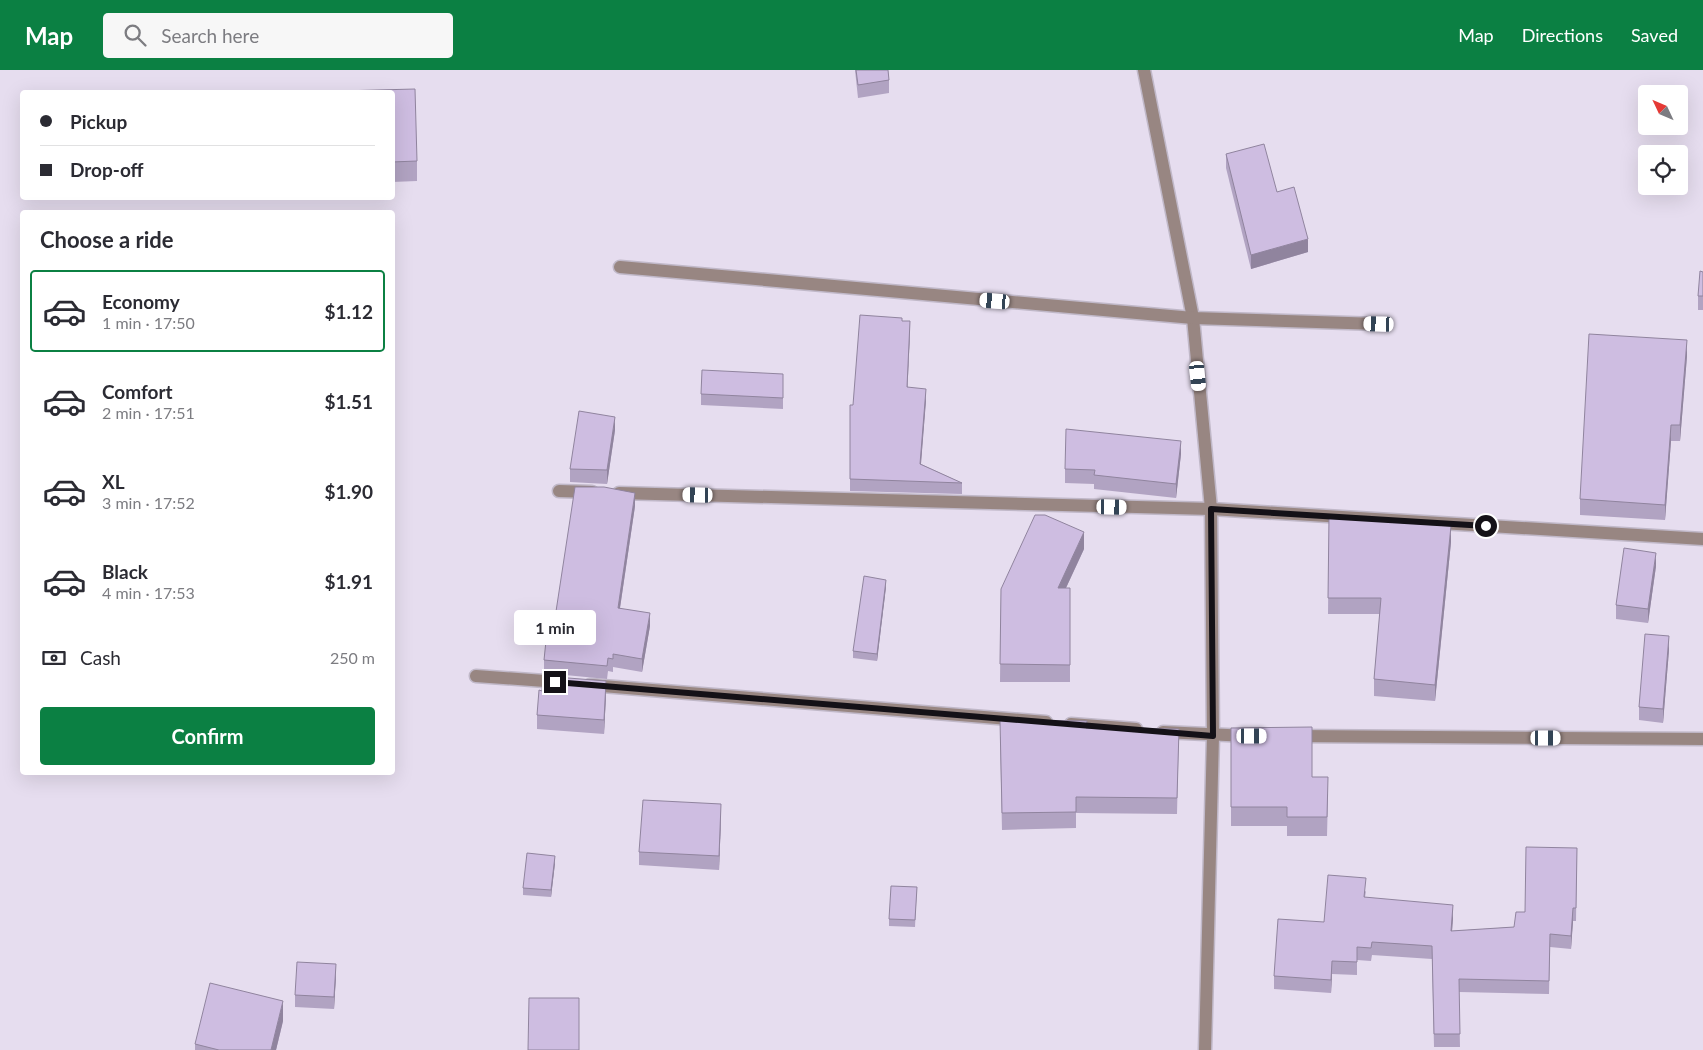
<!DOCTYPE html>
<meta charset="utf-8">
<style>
:root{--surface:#fff;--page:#f7f7f7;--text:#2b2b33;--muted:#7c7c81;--line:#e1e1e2;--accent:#0b8043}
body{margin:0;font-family:Lato,sans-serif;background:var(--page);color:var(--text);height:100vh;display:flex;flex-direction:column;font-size:19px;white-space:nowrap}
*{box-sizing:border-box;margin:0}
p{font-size:16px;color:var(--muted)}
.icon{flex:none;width:28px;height:28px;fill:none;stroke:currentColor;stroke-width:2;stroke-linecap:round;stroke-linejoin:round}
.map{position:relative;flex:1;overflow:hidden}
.sheet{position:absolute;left:20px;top:140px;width:375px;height:565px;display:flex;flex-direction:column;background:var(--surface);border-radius:5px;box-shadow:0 5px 20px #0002}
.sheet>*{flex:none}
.hud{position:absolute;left:20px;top:20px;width:375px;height:110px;border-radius:5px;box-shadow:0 5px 20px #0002;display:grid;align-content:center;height:110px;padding:0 20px;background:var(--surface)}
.needle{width:32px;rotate:314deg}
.controls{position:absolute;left:1638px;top:15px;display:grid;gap:10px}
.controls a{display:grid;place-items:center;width:50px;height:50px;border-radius:5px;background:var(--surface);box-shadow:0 5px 20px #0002;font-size:25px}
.end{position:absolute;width:22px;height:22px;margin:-11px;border:6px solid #141117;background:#fff;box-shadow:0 0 0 2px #fff}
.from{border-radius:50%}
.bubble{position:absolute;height:35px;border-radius:5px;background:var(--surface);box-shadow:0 5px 20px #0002;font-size:16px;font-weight:700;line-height:35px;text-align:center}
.car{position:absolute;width:15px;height:30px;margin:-15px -8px;border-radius:6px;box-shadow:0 0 4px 1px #0007;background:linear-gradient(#fff 24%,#345 0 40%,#fff 0 76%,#345 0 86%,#fff 0)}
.hud b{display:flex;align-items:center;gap:18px;height:48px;font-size:19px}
.hud b+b{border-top:1px solid var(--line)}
.hud i{width:12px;height:12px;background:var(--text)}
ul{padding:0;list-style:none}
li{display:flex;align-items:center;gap:15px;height:82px;margin:0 10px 8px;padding:0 10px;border:2px solid transparent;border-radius:5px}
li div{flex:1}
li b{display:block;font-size:19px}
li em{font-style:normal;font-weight:700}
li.active{border-color:var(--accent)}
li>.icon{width:45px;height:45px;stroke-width:1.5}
h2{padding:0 20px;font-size:22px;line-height:60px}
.pay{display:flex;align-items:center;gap:12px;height:55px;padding:0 20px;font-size:19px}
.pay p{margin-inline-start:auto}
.primary-button{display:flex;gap:10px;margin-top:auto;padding:10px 20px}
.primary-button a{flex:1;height:58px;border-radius:5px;background:var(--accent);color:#fff;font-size:20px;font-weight:700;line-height:58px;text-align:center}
header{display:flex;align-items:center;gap:30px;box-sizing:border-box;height:70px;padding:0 25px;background:var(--accent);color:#fff}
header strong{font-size:24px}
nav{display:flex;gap:28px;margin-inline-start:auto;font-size:18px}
.search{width:350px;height:45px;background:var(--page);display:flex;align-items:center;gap:12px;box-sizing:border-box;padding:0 18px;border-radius:5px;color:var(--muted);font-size:19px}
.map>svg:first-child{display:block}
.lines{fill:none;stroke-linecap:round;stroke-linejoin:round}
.minor-casing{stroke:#c0b8c8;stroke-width:15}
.minor{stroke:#988682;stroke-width:12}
.wall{fill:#b1a3c2}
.shaded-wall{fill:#90849e}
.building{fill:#cebde1;stroke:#90849e}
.route{stroke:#141117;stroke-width:6}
</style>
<header>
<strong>Map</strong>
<div class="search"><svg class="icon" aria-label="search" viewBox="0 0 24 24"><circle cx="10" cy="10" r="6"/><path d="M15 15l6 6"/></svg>Search here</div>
<nav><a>Map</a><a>Directions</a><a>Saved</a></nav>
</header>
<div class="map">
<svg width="1703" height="980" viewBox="0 0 1703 980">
<rect width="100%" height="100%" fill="#e6ddef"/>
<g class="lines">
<g class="minor-casing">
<g id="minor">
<path d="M1144,0L1193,248L1211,439L1213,666L1205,980"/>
<path d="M620,197L1193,248L1379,254"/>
<path d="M559,421L592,422"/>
<path d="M619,423L1211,439L1703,469"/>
<path d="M476,606L558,612"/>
<path d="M590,615L1046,652"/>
<path d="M1071,654L1136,659"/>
<path d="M1163,662L1248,666"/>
<path d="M1296,666L1703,669"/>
</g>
</g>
<use href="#minor" class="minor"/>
</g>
<g class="wall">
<path d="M855,0H888L889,10V23L858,28Z"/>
<path d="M392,22L417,91V111L392,112Z"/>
<path d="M1226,84L1277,122L1308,182L1251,199L1226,98Z"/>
<path d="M1703,202V240H1698V226Z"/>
<path d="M902,251L910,262L907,317L926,330L921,394L962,413V424L850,421V335H853Z"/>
<path d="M1687,286L1680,371H1671L1665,450L1580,445V429Z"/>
<path d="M783,304V339L701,335V324Z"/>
<path d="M615,360L607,414L570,412V399Z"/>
<path d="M1181,384L1176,428L1094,419V414L1065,413V399Z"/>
<path d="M635,436L620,538L650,556L642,602L613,597V602L608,601L607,609L544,603V590L553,561Z"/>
<path d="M1329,448L1392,452L1451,472L1435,631L1374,626V609L1380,544H1328Z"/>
<path d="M1084,479L1066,518H1070V612H1000L1001,519Z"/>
<path d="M1656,496L1648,553L1616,549V535Z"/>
<path d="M886,517L877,591L853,588V581Z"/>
<path d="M1669,580L1663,653L1639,650V637Z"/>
<path d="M542,621L606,625L604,664L537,659V645Z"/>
<path d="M1086,658L1179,659L1177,744L1076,743V758L1002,760L1000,667Z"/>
<path d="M1231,658L1312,707L1328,725L1327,766H1287V756H1231Z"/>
<path d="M721,748L719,800L639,795V782Z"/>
<path d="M1577,778L1576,851H1573L1571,879L1550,877L1549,924L1459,922L1460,977H1434L1432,889L1372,885L1371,891L1357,890V905L1332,904L1331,923L1274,919V906L1324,852L1366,821L1365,827L1453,848L1452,861L1514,857L1525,842Z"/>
<path d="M555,793L551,827L523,825V818Z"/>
<path d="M917,817L915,857L889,856V849Z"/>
<path d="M336,906L334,939L295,937V925Z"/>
<path d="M283,951L276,980H195V974Z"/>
</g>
<g class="shaded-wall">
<path d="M1308,169V182L1251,199V185Z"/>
<path d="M910,251V262L907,329V317Z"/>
<path d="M1687,270V286L1680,371V355Z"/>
<path d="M926,319V330L920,405V394Z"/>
<path d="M615,347V360L607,414V400Z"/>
<path d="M1671,355V371L1665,450V435Z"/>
<path d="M1181,371V384L1176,428V414Z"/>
<path d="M635,423V436L618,551V538Z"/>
<path d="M1451,456V472L1435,631V615Z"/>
<path d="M1084,462V479L1058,535V518Z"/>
<path d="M1656,483V496L1648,553V539Z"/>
<path d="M886,510V517L877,591V584Z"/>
<path d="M650,543V556L642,602V589Z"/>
<path d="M1669,566V580L1663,653V639Z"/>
<path d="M606,611V625L604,664V650Z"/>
<path d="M721,734V748L719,800V786Z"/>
<path d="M555,786V793L551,827V820Z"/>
<path d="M1453,835V848L1451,874V861Z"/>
<path d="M1573,838V851L1571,879V866Z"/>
<path d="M1332,891V904L1331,923V910Z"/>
<path d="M336,894V906L334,939V927Z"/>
<path d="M283,931V951L276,980H271Z"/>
</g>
<g class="building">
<path d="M856,0H888L889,10L858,15Z"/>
<path d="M415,19L417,91L392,92V22H340V21Z"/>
<path d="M1264,74L1277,122L1294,117L1308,169L1251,185L1226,84Z"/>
<path d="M1700,201L1703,202V226H1698Z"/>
<path d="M860,245L902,248V251H910L907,317L926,319L920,394L962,413L850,409V335H853Z"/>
<path d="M1589,264L1687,270L1680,355H1671L1665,435L1580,429Z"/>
<path d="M702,300L783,304V328L701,324Z"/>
<path d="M579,341L615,347L607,400L570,399Z"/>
<path d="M1066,359L1181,371L1176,414L1094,405L1095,400L1065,399Z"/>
<path d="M575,417H604L635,423L618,538L650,543L642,589L613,584V589L608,588L607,596L544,590L547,561H553Z"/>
<path d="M1035,445H1045L1084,462L1058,518H1070V595L1000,594L1001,519Z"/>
<path d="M1329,448L1392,449V452L1451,456L1435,615L1374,609L1381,528H1328Z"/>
<path d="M1624,478L1656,483L1648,539L1616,535Z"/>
<path d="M864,506L886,510L877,584L853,581Z"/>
<path d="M1645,564L1669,566L1663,639L1639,637Z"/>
<path d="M543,606L606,611L604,650L537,645L539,620L542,621Z"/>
<path d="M1000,650L1087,651L1086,658L1179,659L1177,728L1076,727V742L1002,743Z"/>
<path d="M1312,657V707H1328L1327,747H1287V737H1231V658Z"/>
<path d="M643,730L721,734L719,786L639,782Z"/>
<path d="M1526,777L1577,778L1576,838H1573L1571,866L1550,864L1549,911L1459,909L1460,964H1434L1432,876L1372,872L1371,878L1357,877V892L1332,891L1331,910L1274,906L1278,849L1324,852L1328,805L1366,808L1364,827L1453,835L1451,861L1514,857L1516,842H1525Z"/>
<path d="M527,783L555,786L551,820L523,818Z"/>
<path d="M891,816L917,817L915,850L889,849Z"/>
<path d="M297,892L336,894L334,927L295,925Z"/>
<path d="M210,913L283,931L271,980H219L195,974Z"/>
<path d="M529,928H579V980H528Z"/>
</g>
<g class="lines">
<path class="route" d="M555,612L1213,666L1211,439L1486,456"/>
</g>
</svg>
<div class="controls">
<a><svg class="needle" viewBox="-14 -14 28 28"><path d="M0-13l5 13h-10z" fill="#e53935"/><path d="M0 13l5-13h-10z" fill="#7c7c81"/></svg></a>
<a><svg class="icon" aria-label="locate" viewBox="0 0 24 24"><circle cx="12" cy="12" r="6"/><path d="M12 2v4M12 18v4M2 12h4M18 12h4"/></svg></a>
</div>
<i class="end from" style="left:1486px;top:456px"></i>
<i class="end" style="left:555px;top:612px"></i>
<div class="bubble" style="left:514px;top:540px;width:82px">1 min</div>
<i class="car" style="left:995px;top:231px;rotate:275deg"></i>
<i class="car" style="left:1379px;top:254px;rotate:272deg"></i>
<i class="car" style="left:1198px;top:306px;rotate:174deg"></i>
<i class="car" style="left:698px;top:425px;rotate:271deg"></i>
<i class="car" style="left:1112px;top:437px;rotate:91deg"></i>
<i class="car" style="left:1252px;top:666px;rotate:90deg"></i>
<i class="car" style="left:1546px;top:668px;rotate:90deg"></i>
<div class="hud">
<b><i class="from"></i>Pickup</b>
<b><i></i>Drop-off</b>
</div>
<section class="sheet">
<h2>Choose a ride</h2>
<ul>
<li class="active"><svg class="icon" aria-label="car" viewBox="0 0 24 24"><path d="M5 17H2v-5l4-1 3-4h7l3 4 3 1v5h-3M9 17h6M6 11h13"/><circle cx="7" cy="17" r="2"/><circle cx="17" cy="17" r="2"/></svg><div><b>Economy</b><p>1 min · 17:50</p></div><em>$1.12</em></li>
<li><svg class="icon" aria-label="car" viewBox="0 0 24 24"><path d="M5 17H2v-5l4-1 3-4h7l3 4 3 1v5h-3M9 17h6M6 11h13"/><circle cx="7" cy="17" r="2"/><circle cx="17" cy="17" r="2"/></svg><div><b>Comfort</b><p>2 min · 17:51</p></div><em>$1.51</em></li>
<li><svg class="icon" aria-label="car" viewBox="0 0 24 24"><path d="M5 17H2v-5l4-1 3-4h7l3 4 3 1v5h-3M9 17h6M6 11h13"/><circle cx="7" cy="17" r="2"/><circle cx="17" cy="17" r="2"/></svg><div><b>XL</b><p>3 min · 17:52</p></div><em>$1.90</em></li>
<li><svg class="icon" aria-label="car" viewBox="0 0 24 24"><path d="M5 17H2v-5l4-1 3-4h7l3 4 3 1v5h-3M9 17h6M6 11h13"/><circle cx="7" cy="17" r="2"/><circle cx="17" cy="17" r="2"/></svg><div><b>Black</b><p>4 min · 17:53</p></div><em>$1.91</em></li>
</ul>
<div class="pay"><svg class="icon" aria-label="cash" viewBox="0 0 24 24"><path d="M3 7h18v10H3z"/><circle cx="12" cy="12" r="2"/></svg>Cash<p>250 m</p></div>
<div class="primary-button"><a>Confirm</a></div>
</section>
</div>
